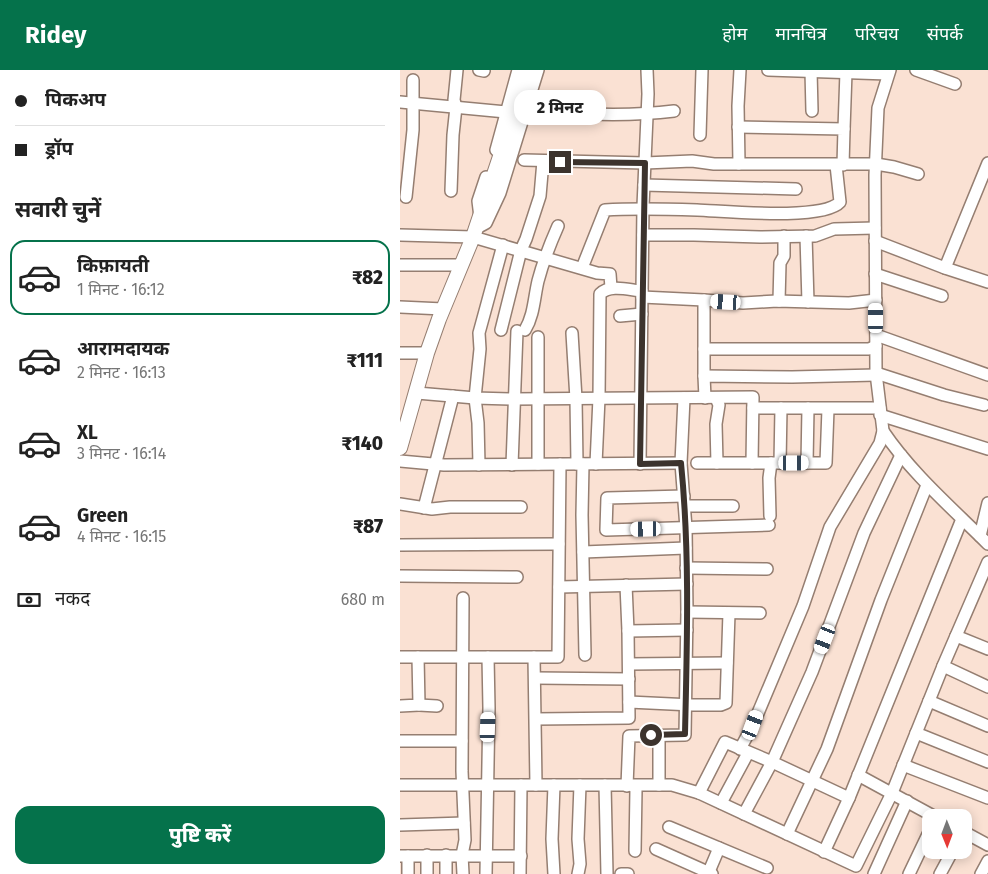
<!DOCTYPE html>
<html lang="hi">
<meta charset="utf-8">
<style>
:root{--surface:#fff;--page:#f2f2f2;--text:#222;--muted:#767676;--line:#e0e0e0;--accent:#05724b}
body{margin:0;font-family:"Fira Sans","Noto Sans Devanagari",sans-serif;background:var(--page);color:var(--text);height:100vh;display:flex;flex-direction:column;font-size:19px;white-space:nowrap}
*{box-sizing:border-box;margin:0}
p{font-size:16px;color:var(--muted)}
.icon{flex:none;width:28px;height:28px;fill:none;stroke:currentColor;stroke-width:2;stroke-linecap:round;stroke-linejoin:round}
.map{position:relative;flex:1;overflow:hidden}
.drawer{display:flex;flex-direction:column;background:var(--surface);width:400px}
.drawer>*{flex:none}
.banner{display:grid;align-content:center;height:110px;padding:0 15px;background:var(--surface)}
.needle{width:32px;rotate:179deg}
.fabs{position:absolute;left:522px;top:739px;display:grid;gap:10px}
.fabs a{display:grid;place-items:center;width:50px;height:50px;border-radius:10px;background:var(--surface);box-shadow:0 2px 12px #0003;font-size:25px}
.end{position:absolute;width:22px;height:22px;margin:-11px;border:6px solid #3c332d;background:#fff;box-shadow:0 0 0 2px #fff}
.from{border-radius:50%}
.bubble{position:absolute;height:35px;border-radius:15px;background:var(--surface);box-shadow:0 2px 12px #0003;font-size:16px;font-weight:800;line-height:35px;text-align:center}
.car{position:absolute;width:15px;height:30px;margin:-15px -8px;border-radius:6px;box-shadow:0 0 4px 1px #0007;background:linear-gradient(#fff 24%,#345 0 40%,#fff 0 76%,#345 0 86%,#fff 0)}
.banner b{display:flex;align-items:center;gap:18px;height:48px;font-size:19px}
.banner b+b{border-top:1px solid var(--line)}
.banner i{width:12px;height:12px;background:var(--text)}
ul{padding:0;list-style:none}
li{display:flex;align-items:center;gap:15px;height:75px;margin:0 10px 8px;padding:0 5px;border:2px solid transparent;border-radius:15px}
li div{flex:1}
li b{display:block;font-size:19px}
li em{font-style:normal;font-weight:800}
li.on{border-color:var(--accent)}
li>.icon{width:45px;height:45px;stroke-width:1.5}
h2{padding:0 15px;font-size:22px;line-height:60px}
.pay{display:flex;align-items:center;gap:12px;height:55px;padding:0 15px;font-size:19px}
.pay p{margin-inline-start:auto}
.cta{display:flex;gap:10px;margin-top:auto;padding:10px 15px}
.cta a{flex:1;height:58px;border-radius:15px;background:var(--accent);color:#fff;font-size:20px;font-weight:800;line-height:58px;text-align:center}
header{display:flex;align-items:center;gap:30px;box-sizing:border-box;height:70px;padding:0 25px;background:var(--accent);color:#fff}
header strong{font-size:24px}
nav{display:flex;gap:28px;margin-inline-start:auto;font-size:18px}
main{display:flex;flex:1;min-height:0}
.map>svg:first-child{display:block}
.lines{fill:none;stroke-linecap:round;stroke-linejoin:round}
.minor-casing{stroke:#957e71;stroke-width:14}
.major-casing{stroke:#957e71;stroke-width:16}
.minor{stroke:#fff;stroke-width:11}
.major{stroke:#fff;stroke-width:14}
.route{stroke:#3c332d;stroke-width:6}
</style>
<header>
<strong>Ridey</strong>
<nav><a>होम</a><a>मानचित्र</a><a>परिचय</a><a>संपर्क</a></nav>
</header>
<main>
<section class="drawer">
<div class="banner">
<b><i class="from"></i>पिकअप</b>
<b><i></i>ड्रॉप</b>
</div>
<h2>सवारी चुनें</h2>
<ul>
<li class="on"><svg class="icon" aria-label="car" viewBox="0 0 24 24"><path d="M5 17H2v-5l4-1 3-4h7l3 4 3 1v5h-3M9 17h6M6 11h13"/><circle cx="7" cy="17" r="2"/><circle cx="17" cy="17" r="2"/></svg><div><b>किफ़ायती</b><p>1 मिनट · 16:12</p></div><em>₹82</em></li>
<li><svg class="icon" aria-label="car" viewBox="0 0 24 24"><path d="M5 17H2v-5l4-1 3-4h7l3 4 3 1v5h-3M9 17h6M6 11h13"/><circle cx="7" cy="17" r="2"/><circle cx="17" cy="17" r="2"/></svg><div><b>आरामदायक</b><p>2 मिनट · 16:13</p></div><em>₹111</em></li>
<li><svg class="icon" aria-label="car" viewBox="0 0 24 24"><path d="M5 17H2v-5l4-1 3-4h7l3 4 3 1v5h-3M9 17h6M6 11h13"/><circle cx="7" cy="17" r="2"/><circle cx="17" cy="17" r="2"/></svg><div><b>XL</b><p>3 मिनट · 16:14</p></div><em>₹140</em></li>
<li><svg class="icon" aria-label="car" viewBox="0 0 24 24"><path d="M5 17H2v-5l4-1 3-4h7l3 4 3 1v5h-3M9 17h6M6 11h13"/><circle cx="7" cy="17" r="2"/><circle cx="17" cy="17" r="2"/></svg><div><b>Green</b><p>4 मिनट · 16:15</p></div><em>₹87</em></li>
</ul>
<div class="pay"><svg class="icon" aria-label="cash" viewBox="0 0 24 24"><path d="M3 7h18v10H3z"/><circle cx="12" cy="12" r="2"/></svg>नकद<p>680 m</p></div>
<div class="cta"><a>पुष्टि करें</a></div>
</section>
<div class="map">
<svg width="588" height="804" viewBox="0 0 588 804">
<rect width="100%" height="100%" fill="#fae1d3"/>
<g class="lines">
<g class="minor-casing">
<g id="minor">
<path d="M79,0L84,1"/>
<path d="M368,0L488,4"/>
<path d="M516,0L555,14"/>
<path d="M411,1L412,41"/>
<path d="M0,32L106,42"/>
<path d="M124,40C174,44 225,47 274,41"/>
<path d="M338,57L444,59L443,95"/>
<path d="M444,59L446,2"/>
<path d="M300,65L302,0"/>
<path d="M96,80L118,0"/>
<path d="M124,90L245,93L292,91L314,94H476L494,97L518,104"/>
<path d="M339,94L338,36L340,0"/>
<path d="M244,115L396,119"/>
<path d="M51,121L53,65L56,37L54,30L57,0"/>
<path d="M6,127L13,60V10"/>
<path d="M80,147L78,131L86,107"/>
<path d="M75,159L86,153L100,123L138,0"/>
<path d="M0,165L73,167L197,203L210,204L211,218"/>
<path d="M243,165H294L360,167L415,166L434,159L475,158"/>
<path d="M406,166L408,232"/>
<path d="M475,171L545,198L588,212"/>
<path d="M0,195H61"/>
<path d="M182,198L205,140C235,138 266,139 297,140C325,141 423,151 440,132L436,95"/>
<path d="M545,198L588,93"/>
<path d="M475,204L542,226"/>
<path d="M242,227L304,230"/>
<path d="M379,231L380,193L384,186V166"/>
<path d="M0,237L43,239"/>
<path d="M220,246L242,244"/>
<path d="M101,260L121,180L126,169L140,126L143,91"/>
<path d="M125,260C134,245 134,228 138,211C143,192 150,174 158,156"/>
<path d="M172,263L176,329L177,394"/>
<path d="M476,265L588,305"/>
<path d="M138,267V394"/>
<path d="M304,279V230L343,233L377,231L449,233L476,230"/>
<path d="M0,283H27"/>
<path d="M476,303L544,325L584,335"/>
<path d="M304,306V279H469L476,276"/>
<path d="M17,323L75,328L114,329L353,327L352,393"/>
<path d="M305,328L304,306L392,307L476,305"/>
<path d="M316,328L319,335L316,354L317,393"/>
<path d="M353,338H480"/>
<path d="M480,345L588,379"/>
<path d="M483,361C512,404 552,438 588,474"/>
<path d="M0,391L44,395L281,393"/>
<path d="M297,393H426L428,339"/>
<path d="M380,393L381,338"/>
<path d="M407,393L408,338"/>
<path d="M183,394L182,445L185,585"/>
<path d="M196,394L199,328L200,224C210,214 229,220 242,221"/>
<path d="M240,394L243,136L248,24L247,0"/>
<path d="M79,395L78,353L75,328L80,279L79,263L103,175"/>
<path d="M112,395L117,261"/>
<path d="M284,426L207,428L206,460L369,455"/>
<path d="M0,434L32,439L50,437H121"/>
<path d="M285,436H333"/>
<path d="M24,438L53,326"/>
<path d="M370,446L369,408L371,393"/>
<path d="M580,466L588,433"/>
<path d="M0,475L159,474"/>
<path d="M183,482L286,478"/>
<path d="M286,498L367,499"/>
<path d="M0,506L117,507"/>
<path d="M159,517L287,514"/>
<path d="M287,542L360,543"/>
<path d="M228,561L287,560"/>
<path d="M556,566L588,579"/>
<path d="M0,587H158L160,394"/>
<path d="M134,587L136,715"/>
<path d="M229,594L327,593"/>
<path d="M543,596L588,492"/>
<path d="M135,608L229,609"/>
<path d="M529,631L588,656"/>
<path d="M229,632L292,635H321L326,633L329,543"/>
<path d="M19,635L37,636"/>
<path d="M0,636L19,635L18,587"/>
<path d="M136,649L229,648L228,561L226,515"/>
<path d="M516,663L588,692"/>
<path d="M259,665V715"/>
<path d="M0,671H62"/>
<path d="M340,679L353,655L403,536L430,457L480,373L483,361L476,303L475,105L478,38L490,0"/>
<path d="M503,695L588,728"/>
<path d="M458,705L537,748"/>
<path d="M0,715H272L299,723L456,796L492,723L543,596L588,617"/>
<path d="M205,715L207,804"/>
<path d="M227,716L229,666L285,665L287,542L286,458L281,393L284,328"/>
<path d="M233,716L236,719L235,781"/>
<path d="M299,723L325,672L372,692L449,728"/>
<path d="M321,733L348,683"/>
<path d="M344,744L372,692L412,602L464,463L501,385"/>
<path d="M0,755L64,753"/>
<path d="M269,757L367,798"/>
<path d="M564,762L588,775"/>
<path d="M387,764L427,679L481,530L527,415"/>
<path d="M256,779L312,804"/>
<path d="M424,782L449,728L562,449"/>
<path d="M27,785V804"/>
<path d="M0,786H121"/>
<path d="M8,804V786"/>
<path d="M46,804V785"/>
<path d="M63,804L62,785L65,770L62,701L63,528"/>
<path d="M86,804L89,638L88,587"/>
<path d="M120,804L121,715"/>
<path d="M154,804L152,769L154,715"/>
<path d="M178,804L180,794L178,769L180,715"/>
<path d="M221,804H228"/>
<path d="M308,804L319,778"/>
<path d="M474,804L507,731"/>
<path d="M509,804L531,758"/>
<path d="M540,804L553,780"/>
<path d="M581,804L588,791"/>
</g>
</g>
<g class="major-casing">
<path id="major" d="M0,378L27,283L39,249L73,167L129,0"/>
</g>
<use href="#minor" class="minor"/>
<use href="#major" class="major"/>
</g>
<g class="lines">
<path class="route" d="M160,92L245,93L240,394L281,393C290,483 287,574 285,664L251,665"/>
</g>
</svg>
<div class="fabs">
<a><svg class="needle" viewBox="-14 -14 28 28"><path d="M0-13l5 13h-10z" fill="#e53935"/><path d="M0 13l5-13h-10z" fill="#767676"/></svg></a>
</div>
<i class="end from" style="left:251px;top:665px"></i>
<i class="end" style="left:160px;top:92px"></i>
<div class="bubble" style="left:114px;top:20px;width:92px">2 मिनट</div>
<i class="car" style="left:326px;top:232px;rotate:273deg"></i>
<i class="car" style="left:476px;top:248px;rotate:0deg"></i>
<i class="car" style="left:394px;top:393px;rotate:90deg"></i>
<i class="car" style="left:246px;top:459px;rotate:269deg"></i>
<i class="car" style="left:425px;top:569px;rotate:201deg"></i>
<i class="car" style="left:353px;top:655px;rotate:21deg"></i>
<i class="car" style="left:88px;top:657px;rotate:2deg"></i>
</div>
</main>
